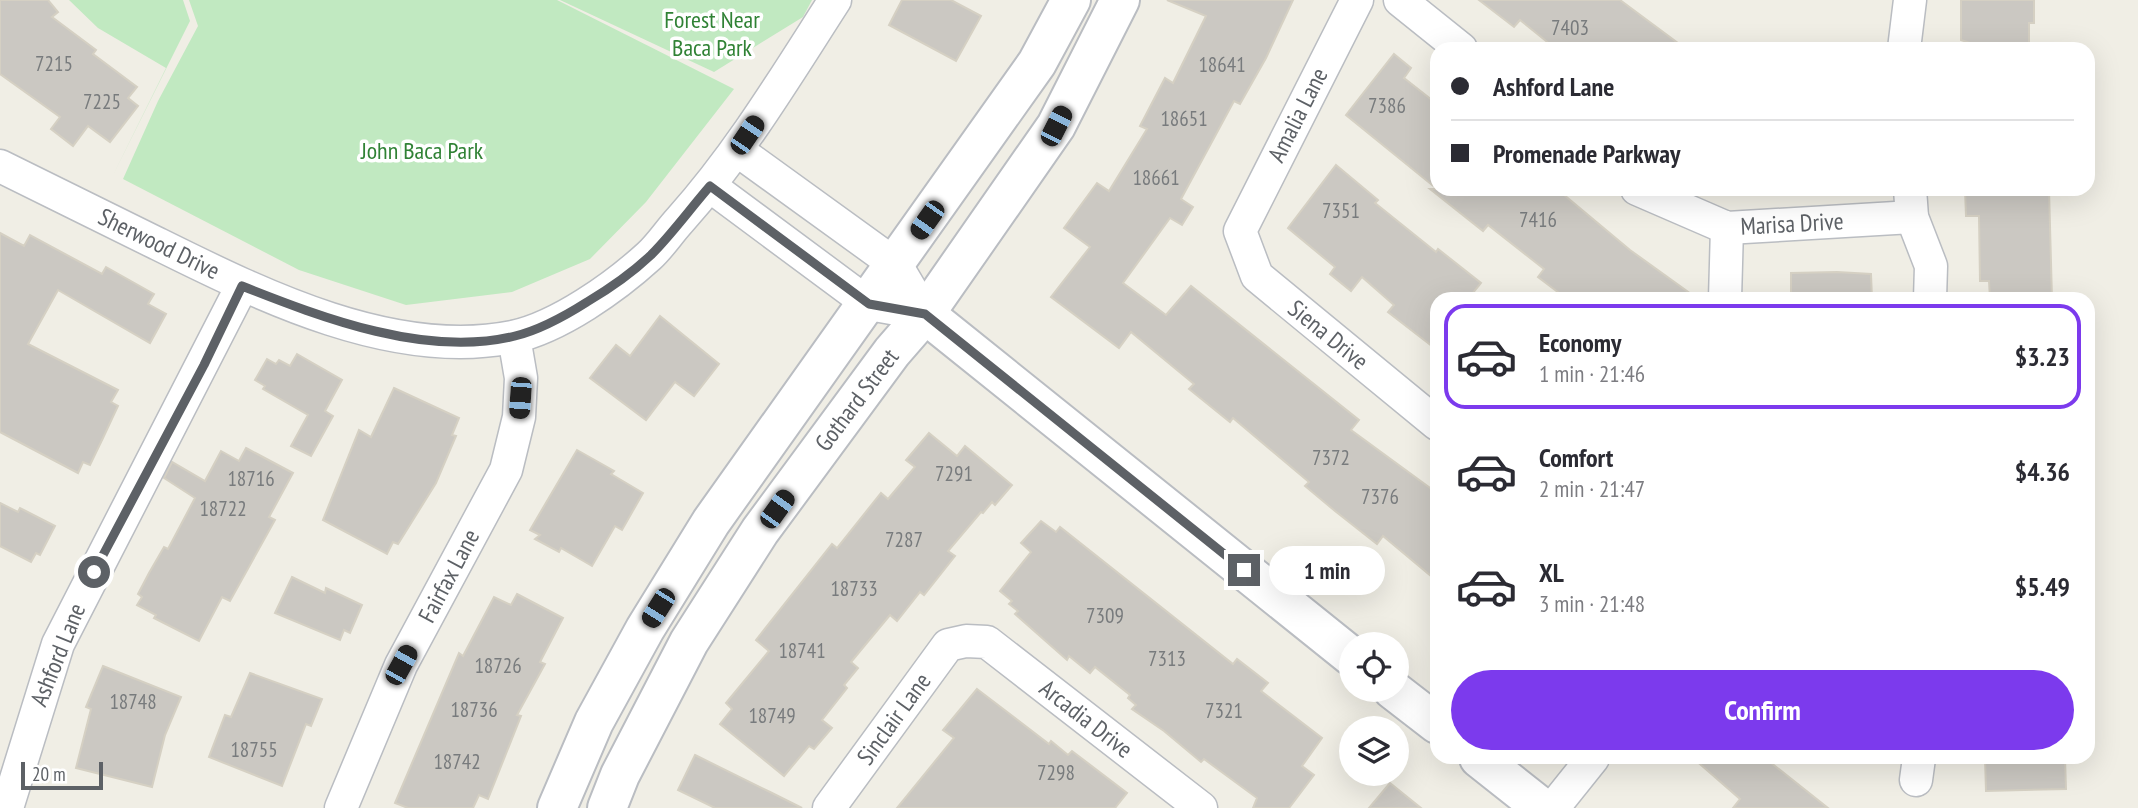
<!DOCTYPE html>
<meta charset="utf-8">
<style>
:root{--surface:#fff;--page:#f7f7f7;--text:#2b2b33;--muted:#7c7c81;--line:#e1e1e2;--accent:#7c3aed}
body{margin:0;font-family:"PT Sans Narrow",sans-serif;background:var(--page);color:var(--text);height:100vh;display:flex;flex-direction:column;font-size:26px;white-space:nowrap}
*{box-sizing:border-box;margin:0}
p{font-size:23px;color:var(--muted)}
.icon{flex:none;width:38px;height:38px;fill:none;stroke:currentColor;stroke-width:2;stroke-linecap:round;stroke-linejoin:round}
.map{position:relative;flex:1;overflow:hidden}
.panel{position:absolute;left:1430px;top:292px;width:665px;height:472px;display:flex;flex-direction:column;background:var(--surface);border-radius:21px;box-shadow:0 7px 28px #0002}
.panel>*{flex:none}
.guide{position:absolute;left:1430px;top:42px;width:665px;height:154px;border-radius:21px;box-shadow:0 7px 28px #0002;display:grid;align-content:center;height:154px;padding:0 21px;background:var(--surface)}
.controls{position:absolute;left:1339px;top:632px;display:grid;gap:14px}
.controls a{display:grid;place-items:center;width:70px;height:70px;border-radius:50%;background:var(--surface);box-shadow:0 7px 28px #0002;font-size:35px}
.scale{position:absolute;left:21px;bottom:18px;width:82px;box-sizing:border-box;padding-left:7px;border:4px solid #5d6166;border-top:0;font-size:19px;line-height:24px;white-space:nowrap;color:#5d6166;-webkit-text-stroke:5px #fff;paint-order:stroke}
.end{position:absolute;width:32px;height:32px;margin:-16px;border:9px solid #5d6166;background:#fff;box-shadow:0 0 0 4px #fff}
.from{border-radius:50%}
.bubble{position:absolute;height:49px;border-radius:24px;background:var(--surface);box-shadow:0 7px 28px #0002;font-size:23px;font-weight:600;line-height:49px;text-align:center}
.car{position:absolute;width:21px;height:42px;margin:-21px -10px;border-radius:9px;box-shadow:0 0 5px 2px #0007;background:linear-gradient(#222 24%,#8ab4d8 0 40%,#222 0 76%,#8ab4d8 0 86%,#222 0)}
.guide b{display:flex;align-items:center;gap:24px;height:66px;font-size:26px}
.guide b+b{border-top:2px solid var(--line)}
.guide i{width:18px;height:18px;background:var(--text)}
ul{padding:12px 0 0;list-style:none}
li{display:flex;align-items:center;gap:21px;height:105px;margin:0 14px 10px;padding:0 7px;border:4px solid transparent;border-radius:21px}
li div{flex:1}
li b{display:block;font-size:26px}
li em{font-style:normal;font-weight:600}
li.selected{border-color:var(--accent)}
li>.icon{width:63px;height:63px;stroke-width:1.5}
.primary-button{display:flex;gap:14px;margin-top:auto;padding:14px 21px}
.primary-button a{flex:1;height:80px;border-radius:42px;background:var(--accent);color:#fff;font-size:28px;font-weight:600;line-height:80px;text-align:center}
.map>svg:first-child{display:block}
.green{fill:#c1e9c1}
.building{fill:#cbc8c2;stroke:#d5d0c3;stroke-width:2}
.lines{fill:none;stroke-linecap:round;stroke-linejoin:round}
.minor-casing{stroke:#babdc2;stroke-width:35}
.tertiary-casing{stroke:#babdc2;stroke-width:42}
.minor{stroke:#fff;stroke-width:32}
.tertiary{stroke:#fff;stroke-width:38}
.route{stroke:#5d6166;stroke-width:9}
.labels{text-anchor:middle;stroke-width:7;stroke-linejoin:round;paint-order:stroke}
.number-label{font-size:21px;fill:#787b7d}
.park-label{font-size:24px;fill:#308235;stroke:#fff}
.street-label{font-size:24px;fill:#5d6166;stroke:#fff}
</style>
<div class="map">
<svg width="2138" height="808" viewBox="0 0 2138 808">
<rect width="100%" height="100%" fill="#f0eee5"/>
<g class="green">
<path d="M69,0H183L190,21L113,175L166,68L98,28Z"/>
<path d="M189,0H557L734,89L646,202L590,259L512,292L406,305L299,270L123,179L158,101L198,26Z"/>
<path d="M560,0H812L803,17L714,72Z"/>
</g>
<g class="building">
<path d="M0,0H48L58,12L52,17L96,50L93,54L137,87L128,98L138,106L110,142L88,126L73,146L51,129L60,117L0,74Z"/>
<path d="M902,0H951L981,16L956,61L889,25Z"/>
<path d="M1167,0H1293L1266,58L1240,104L1234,101L1181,199L1193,207L1182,225L1170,218L1123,283L1166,315L1191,286L1359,420L1351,430L1437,493V581L1383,536L1377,544L1335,511L1305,486L1309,482L1233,418L1230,422L1189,389L1194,384L1131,332L1119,348L1051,297L1090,247L1064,228L1097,183L1109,191L1147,129L1140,126L1165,78L1173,83L1206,16Z"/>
<path d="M1479,0H1620L1686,49H1556L1520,20L1514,27Z"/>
<path d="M1961,0H2034V23H2029V49H1972L1973,44L1961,40Z"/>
<path d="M1394,54L1411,68L1404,78L1437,104V189L1346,115Z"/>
<path d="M1336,165L1378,200L1375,203L1436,252L1438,249L1481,283L1468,299H1437V350L1388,312L1394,305L1362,277L1351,291L1330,274L1335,267L1288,228Z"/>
<path d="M1430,189H1557L1630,250L1698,299H1567L1538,277L1544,269L1488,225L1483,231Z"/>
<path d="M1965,189H2049L2052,299H1990L1989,281H1980L1979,216H1966Z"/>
<path d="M0,233L24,246L30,235L102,274L106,267L154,294L148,304L166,314L150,343L58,290L28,344L118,390L111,402L118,406L103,438L90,465L83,462L78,473L0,432Z"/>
<path d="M1837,272L1871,274L1872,299H1791V273Z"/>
<path d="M660,316L719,364L694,396L675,382L646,420L590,378L616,345L630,356Z"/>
<path d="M297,354L342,380L325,411L333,416L311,456L291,446L308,415L263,389L265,386L255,380L267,359L276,364L279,360L290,366Z"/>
<path d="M394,388L459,418L452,435L456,436L436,483L398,544L393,542L387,554L323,520L359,430L371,437Z"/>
<path d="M929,433L957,456L965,446L1012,485L995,505L992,502L983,513L981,512L948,551L955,556L924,595L920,592L897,621L890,615L851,662L858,668L844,685L847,688L822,720L832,728L814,749L809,746L784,776L720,724L732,709L726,703L769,651L756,640L832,544L837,548L881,493L888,499L915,467L906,460Z"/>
<path d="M246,448L293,473L269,517L275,520L230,601L222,597L199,641L154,618L156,615L137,605L142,597L138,594L149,573L164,547L168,549L195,498L164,478L172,462L205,481L221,451L239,461Z"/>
<path d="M577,450L614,471L611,474L643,493L622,530L615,526L592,566L561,548L559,552L535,539L540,535L530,530Z"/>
<path d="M0,503L18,512L20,508L55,526L40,555L36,553L31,562L0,546Z"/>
<path d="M1041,521L1056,532L1060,527L1233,664L1237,659L1268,683L1261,691L1322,738L1302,766L1314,775L1289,808H1253L1257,798L1204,759L1201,762L1164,731L1132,709L1136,705L1128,698L1130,695L1095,667L1090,673L1069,656L1067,660L1015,614L1018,611L1009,604L1012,601L1000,591L1031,552L1021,543Z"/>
<path d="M292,577L325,593L326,588L362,605L350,633L344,630L340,640L275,613Z"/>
<path d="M517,594L563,618L540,662L545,664L517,715L521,716L488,799L479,795L473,808H408L395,803L459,653L463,656L494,597L511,605Z"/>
<path d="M103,666L181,697L165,735L152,787L76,768L91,709L86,707Z"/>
<path d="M250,673L322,699L311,726L306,724L282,786L209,757L225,715L231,717Z"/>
<path d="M977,689L1049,744L1051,741L1068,755L1072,751L1127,793L1115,808H897L954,738L943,730Z"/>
<path d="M695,755L770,792L802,808H715L678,790Z"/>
<path d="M1693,758H1765L1828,808H1733L1740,799Z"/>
<path d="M1985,758H2065L2066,789L1986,791Z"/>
<path d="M1390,783L1421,808H1369Z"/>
</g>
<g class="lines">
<g class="minor-casing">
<g id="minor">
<path d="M1357,0L1240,231L1257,276L1437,424"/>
<path d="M1400,0L1461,49"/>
<path d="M1904,49L1910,0"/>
<path d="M737,150L896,265L925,314"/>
<path d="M0,166C52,192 104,217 156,243C261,295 393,361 513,337C559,327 615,287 649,256C660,246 669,232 680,220C740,153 786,76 835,0"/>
<path d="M710,186L869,304L925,314"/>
<path d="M1637,189L1727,228L1912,217"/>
<path d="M1910,189L1912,217L1931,266L1930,299"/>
<path d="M1725,299L1727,228"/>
<path d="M1916,780L1919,758"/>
<path d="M7,808L58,644L242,286"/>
<path d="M341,808L401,665L506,470L519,417L521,378L514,337"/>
<path d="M829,808L948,645L966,641L987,642L1201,808"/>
<path d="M1553,808L1593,758"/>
</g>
</g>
<g class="tertiary-casing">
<g id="tertiary">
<path d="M925,314L1351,656"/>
<path d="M1393,690L1437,724"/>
<path d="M1479,758L1542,808"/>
<path d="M557,808L594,722L645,629L711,522L1037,63L1071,0"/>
<path d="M607,808L620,775L689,642L760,531L892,352L925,314L1056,126L1120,0"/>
</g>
</g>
<use href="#minor" class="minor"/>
<use href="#tertiary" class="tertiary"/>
</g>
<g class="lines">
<path class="route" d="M94,572L204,365L242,286C323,318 427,358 515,336C540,330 565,316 587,302C609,289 632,273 651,255C672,234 690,209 710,186L869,304L925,314L1244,570"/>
</g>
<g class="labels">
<g class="number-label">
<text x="1570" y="35">7403</text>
<text x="54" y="71">7215</text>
<text x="1222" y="72">18641</text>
<text x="102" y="109">7225</text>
<text x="1387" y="113">7386</text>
<text x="1184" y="126">18651</text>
<text x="1156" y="185">18661</text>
<text x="1341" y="218">7351</text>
<text x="1538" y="227">7416</text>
<text x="1331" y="465">7372</text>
<text x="954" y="481">7291</text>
<text x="251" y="486">18716</text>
<text x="1380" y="504">7376</text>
<text x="223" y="516">18722</text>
<text x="904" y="547">7287</text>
<text x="854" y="596">18733</text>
<text x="1105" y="623">7309</text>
<text x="802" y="658">18741</text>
<text x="1167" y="666">7313</text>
<text x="498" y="673">18726</text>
<text x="133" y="709">18748</text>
<text x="474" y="717">18736</text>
<text x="1224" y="718">7321</text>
<text x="772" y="723">18749</text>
<text x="254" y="757">18755</text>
<text x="457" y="769">18742</text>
<text x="1056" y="780">7298</text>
</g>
<g class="park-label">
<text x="712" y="28">Forest Near<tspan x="712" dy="28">Baca Park</tspan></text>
<text x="422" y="159">John Baca Park</text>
</g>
<g class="street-label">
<text transform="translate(1298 115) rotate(-63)" y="8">Amalia Lane</text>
<text transform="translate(1792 224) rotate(-3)" y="8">Marisa Drive</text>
<text transform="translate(159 244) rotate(26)" y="8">Sherwood Drive</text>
<text transform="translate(1328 335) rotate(39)" y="8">Siena Drive</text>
<text transform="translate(857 400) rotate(-53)" y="8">Gothard Street</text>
<text transform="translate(449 576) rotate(-62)" y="8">Fairfax Lane</text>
<text transform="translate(58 655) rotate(-68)" y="8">Ashford Lane</text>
<text transform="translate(894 719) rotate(-54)" y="8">Sinclair Lane</text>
<text transform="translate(1086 719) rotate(38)" y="8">Arcadia Drive</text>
</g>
</g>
</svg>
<div class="controls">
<a><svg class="icon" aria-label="locate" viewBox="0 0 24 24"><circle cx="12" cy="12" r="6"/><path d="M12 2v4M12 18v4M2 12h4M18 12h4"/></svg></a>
<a><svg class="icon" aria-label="layers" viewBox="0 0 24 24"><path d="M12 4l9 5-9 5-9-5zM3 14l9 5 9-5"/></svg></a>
</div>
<div class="scale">20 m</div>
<i class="end from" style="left:94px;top:572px"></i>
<i class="end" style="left:1244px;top:570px"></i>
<div class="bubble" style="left:1269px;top:546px;width:116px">1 min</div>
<i class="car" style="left:1056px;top:126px;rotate:27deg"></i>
<i class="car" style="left:747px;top:135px;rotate:34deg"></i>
<i class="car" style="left:927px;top:220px;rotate:215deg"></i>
<i class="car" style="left:520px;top:398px;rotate:184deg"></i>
<i class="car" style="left:777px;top:509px;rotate:36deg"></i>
<i class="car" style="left:658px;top:608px;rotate:212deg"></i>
<i class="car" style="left:401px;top:665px;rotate:29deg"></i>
<div class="guide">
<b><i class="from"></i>Ashford Lane</b>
<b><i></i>Promenade Parkway</b>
</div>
<section class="panel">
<ul>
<li class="selected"><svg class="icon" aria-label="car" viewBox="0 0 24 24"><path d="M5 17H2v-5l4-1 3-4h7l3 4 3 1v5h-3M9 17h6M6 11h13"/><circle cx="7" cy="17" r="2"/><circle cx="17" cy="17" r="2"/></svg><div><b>Economy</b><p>1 min · 21:46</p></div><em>$3.23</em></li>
<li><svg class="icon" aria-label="car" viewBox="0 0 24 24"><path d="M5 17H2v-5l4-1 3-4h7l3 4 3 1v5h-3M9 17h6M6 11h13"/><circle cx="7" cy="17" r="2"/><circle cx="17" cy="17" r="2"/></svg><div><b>Comfort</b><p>2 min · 21:47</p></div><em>$4.36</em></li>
<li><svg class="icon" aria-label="car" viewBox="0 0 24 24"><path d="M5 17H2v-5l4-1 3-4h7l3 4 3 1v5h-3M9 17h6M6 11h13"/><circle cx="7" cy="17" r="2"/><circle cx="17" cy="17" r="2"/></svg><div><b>XL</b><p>3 min · 21:48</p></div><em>$5.49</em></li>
</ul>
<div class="primary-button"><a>Confirm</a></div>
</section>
</div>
